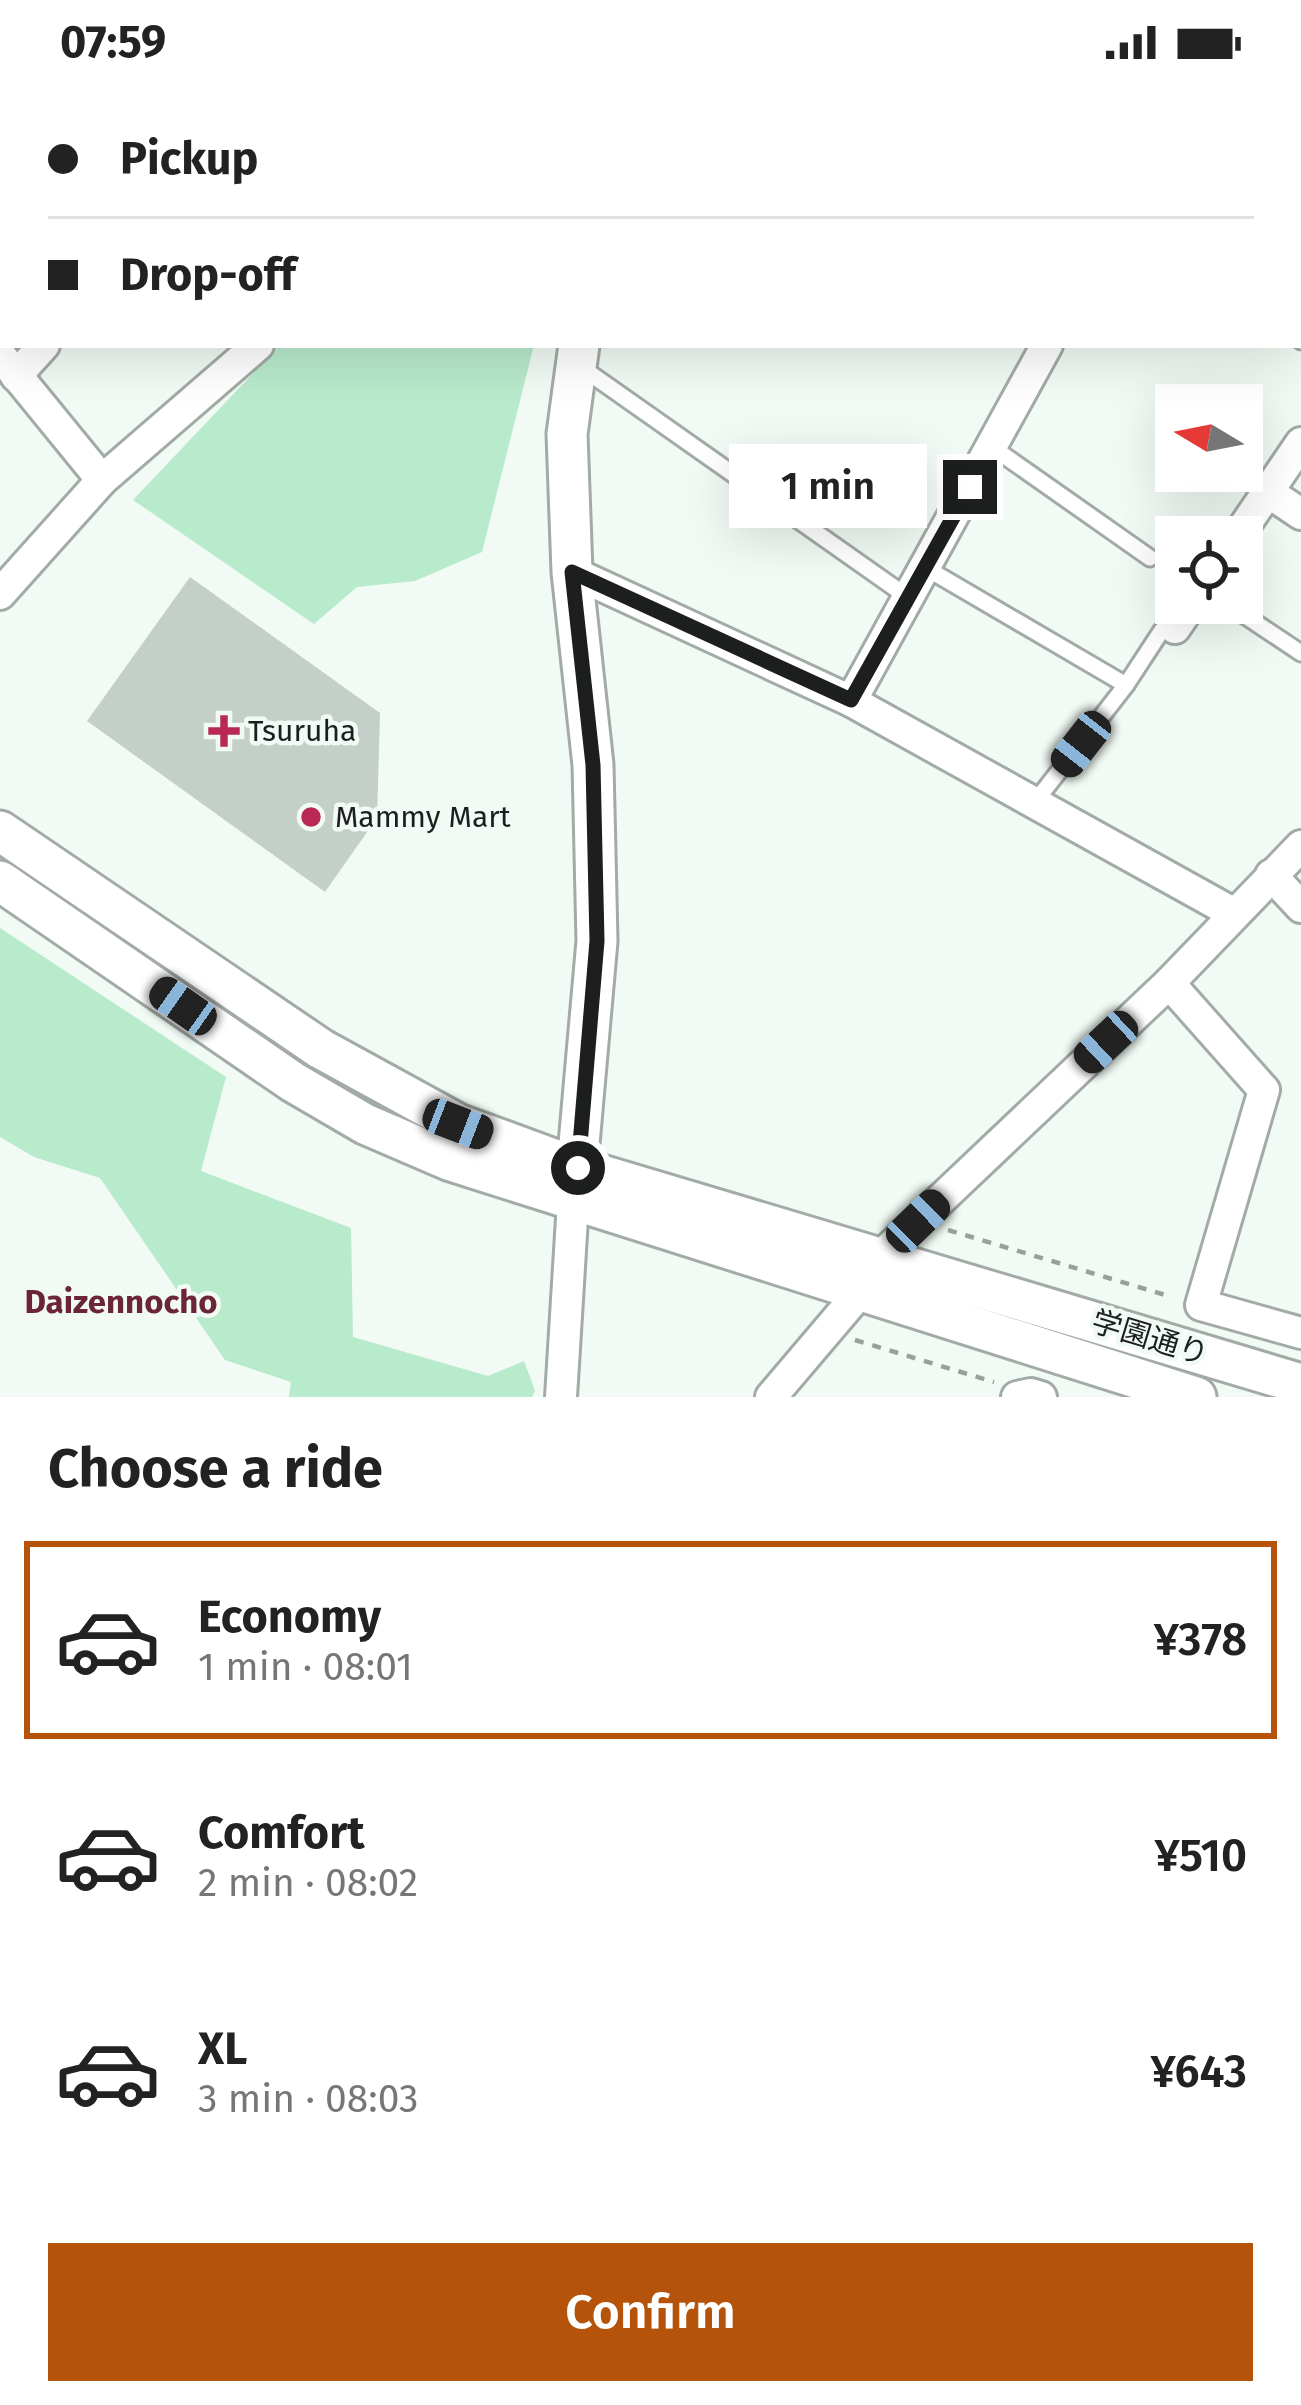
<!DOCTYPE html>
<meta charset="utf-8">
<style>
:root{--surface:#fff;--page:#f6f6f6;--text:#222;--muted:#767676;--line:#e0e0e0;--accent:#b45309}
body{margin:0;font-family:"Fira Sans","Noto Sans JP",sans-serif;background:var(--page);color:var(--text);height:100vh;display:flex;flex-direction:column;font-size:45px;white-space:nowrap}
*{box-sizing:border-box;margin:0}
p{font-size:39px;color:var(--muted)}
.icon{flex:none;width:66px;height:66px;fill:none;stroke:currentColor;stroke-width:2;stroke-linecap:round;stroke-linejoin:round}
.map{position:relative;height:1313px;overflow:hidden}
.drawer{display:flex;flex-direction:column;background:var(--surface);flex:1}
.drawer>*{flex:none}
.banner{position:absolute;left:0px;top:0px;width:1302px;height:264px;box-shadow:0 12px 48px #0002;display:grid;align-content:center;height:264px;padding:0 48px;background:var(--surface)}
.needle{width:78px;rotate:280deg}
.fabs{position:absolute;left:1155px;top:300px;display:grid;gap:24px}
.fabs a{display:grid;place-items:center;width:108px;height:108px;border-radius:0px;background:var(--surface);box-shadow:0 12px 48px #0002;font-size:60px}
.end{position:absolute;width:54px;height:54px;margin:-27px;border:15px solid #1c1f1d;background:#fff;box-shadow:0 0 0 6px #fff}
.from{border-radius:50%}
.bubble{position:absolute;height:84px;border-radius:0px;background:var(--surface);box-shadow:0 12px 48px #0002;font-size:39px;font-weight:600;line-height:84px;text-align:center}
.car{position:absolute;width:36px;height:72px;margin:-36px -18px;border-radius:15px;box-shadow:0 0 9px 3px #0007;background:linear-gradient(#222 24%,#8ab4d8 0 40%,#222 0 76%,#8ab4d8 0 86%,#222 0)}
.banner b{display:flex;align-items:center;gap:42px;height:114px;font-size:45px}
.banner b+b{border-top:3px solid var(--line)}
.banner i{width:30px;height:30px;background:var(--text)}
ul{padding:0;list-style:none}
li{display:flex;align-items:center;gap:36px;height:198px;margin:0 24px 18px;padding:0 24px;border:6px solid transparent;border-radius:0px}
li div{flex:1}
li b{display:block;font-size:45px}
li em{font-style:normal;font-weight:600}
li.on{border-color:var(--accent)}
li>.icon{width:108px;height:108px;stroke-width:1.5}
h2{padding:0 48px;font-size:54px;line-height:144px}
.primary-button{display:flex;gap:24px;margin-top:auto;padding:24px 48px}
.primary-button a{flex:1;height:138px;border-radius:0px;background:var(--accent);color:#fff;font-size:48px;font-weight:600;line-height:138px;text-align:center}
.status{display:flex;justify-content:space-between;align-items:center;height:84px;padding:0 60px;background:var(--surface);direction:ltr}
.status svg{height:33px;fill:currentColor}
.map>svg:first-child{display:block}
.green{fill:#b8eacc}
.building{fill:#c5cfc9}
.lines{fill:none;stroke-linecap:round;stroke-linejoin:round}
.lane-casing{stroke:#a2aba5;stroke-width:21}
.street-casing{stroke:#a2aba5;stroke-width:36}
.secondary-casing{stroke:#a2aba5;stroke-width:45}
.path{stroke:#99a09b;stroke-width:4.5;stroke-dasharray:9 9;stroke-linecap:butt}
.lane{stroke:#fff;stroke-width:15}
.street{stroke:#fff;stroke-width:30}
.secondary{stroke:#fff;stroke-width:39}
.route{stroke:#1c1f1d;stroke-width:15}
.poi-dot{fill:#b92955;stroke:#f1faf4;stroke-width:4.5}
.labels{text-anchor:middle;stroke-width:9;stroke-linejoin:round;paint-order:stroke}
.poi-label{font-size:30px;fill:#1c1f1d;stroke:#f1faf4;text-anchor:start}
.street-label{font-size:30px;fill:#1c1f1d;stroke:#f1faf4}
.neighbourhood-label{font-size:33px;font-weight:bold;fill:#6b2536;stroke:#f1faf4}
</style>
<div class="status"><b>07:59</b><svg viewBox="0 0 49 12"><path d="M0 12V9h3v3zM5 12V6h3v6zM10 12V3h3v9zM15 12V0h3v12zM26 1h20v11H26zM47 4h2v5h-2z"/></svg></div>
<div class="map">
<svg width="1301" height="1313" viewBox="0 0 1301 1313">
<rect width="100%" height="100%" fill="#f1faf4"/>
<g class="green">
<path d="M280,261H534L482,468L415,497L357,503L314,540L133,416Z"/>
<path d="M0,844L226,993L201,1087L351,1144L353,1253L488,1292L524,1277L535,1307L532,1313H289L291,1298L225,1276L100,1094L34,1073L0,1053Z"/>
</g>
<path class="building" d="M190,493L380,629L377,734L325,808L87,637Z"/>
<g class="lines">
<g class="lane-casing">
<g id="lane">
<path d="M1244,0L1248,3"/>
<path d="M1299,50L1301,52"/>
<path d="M1299,255L1301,257"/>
<path d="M578,281L909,514"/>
<path d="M992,363L1150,474"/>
<path d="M926,484L1126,601"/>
<path d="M1226,519L1301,569"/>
<path d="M1035,718L1126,601L1162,546"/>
</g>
</g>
<g class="street-casing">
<g id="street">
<path d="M752,0L756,3"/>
<path d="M32,3L35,0"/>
<path d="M277,3L280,0"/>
<path d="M481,3L483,0"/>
<path d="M1181,3L1182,0"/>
<path d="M0,39L3,35"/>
<path d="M0,271L102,396"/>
<path d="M16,292L44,261"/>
<path d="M1268,408L1301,430"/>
<path d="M1237,453L1301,359"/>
<path d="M572,488L851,617L1233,829"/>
<path d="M0,510L102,396L258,261"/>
<path d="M1175,544L1192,519"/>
<path d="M851,617L1047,261"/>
<path d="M1271,791L1301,823"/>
<path d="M1169,899L1264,1006L1201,1221L1301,1249"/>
<path d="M881,1172L1169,899L1301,762"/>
<path d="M561,1313L573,1118"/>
<path d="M771,1313L861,1207"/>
<path d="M1017,1313L1031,1310L1041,1313"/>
</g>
</g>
<g class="secondary-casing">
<g id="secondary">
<path d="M604,3V0"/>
<path d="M0,747L321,965L458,1040L578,1084L1301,1300"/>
<path d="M0,797L293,998L365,1040L451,1077L1196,1313"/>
<path d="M575,1105L597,857L593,681L572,488L567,350L579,261"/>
</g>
</g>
<g class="path">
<path d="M948,1146L1172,1213"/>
<path d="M855,1256L994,1298"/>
</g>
<use href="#lane" class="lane"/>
<use href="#street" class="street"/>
<use href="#secondary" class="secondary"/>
</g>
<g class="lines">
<path class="route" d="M578,1084L597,857L593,681L572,488L851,616L970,403"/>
</g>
<g class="poi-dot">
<path d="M218 629h12v12h12v12h-12v12h-12v-12h-12v-12h12z"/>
<circle cx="311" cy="733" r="12"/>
</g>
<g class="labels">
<g class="poi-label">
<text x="248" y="657">Tsuruha</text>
<text x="335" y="743">Mammy Mart</text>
</g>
<g class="street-label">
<text transform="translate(1150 1254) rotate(17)" y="10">学園通り</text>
</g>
<g class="neighbourhood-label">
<text x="121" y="1229">Daizennocho</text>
</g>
</g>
</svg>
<div class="fabs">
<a><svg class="needle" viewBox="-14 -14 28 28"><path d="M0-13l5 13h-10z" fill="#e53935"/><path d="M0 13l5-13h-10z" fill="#767676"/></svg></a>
<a><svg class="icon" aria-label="locate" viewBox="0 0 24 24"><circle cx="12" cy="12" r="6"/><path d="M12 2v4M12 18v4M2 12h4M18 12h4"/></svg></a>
</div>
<i class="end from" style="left:578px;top:1084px"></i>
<i class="end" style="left:970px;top:403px"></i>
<div class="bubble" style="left:729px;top:360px;width:198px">1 min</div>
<i class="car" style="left:1081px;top:660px;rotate:218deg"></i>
<i class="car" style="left:183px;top:922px;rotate:305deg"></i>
<i class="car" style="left:1106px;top:958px;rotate:227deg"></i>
<i class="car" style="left:458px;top:1040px;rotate:111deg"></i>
<i class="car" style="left:918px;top:1137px;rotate:46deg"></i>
<div class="banner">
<b><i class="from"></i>Pickup</b>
<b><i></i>Drop-off</b>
</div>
</div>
<section class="drawer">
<h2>Choose a ride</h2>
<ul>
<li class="on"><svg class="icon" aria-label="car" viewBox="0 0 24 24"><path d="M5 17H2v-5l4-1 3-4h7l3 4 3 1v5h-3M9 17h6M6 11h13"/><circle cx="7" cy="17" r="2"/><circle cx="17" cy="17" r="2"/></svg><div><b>Economy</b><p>1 min · 08:01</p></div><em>¥378</em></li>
<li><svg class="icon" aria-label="car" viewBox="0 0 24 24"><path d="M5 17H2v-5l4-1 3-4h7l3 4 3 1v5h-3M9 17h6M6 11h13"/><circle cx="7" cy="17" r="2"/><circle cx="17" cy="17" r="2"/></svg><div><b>Comfort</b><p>2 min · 08:02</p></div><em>¥510</em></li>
<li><svg class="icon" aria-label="car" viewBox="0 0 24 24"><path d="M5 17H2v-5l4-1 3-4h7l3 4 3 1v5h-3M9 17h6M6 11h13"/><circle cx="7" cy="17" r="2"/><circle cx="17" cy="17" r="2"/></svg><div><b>XL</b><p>3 min · 08:03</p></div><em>¥643</em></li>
</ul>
<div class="primary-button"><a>Confirm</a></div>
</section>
